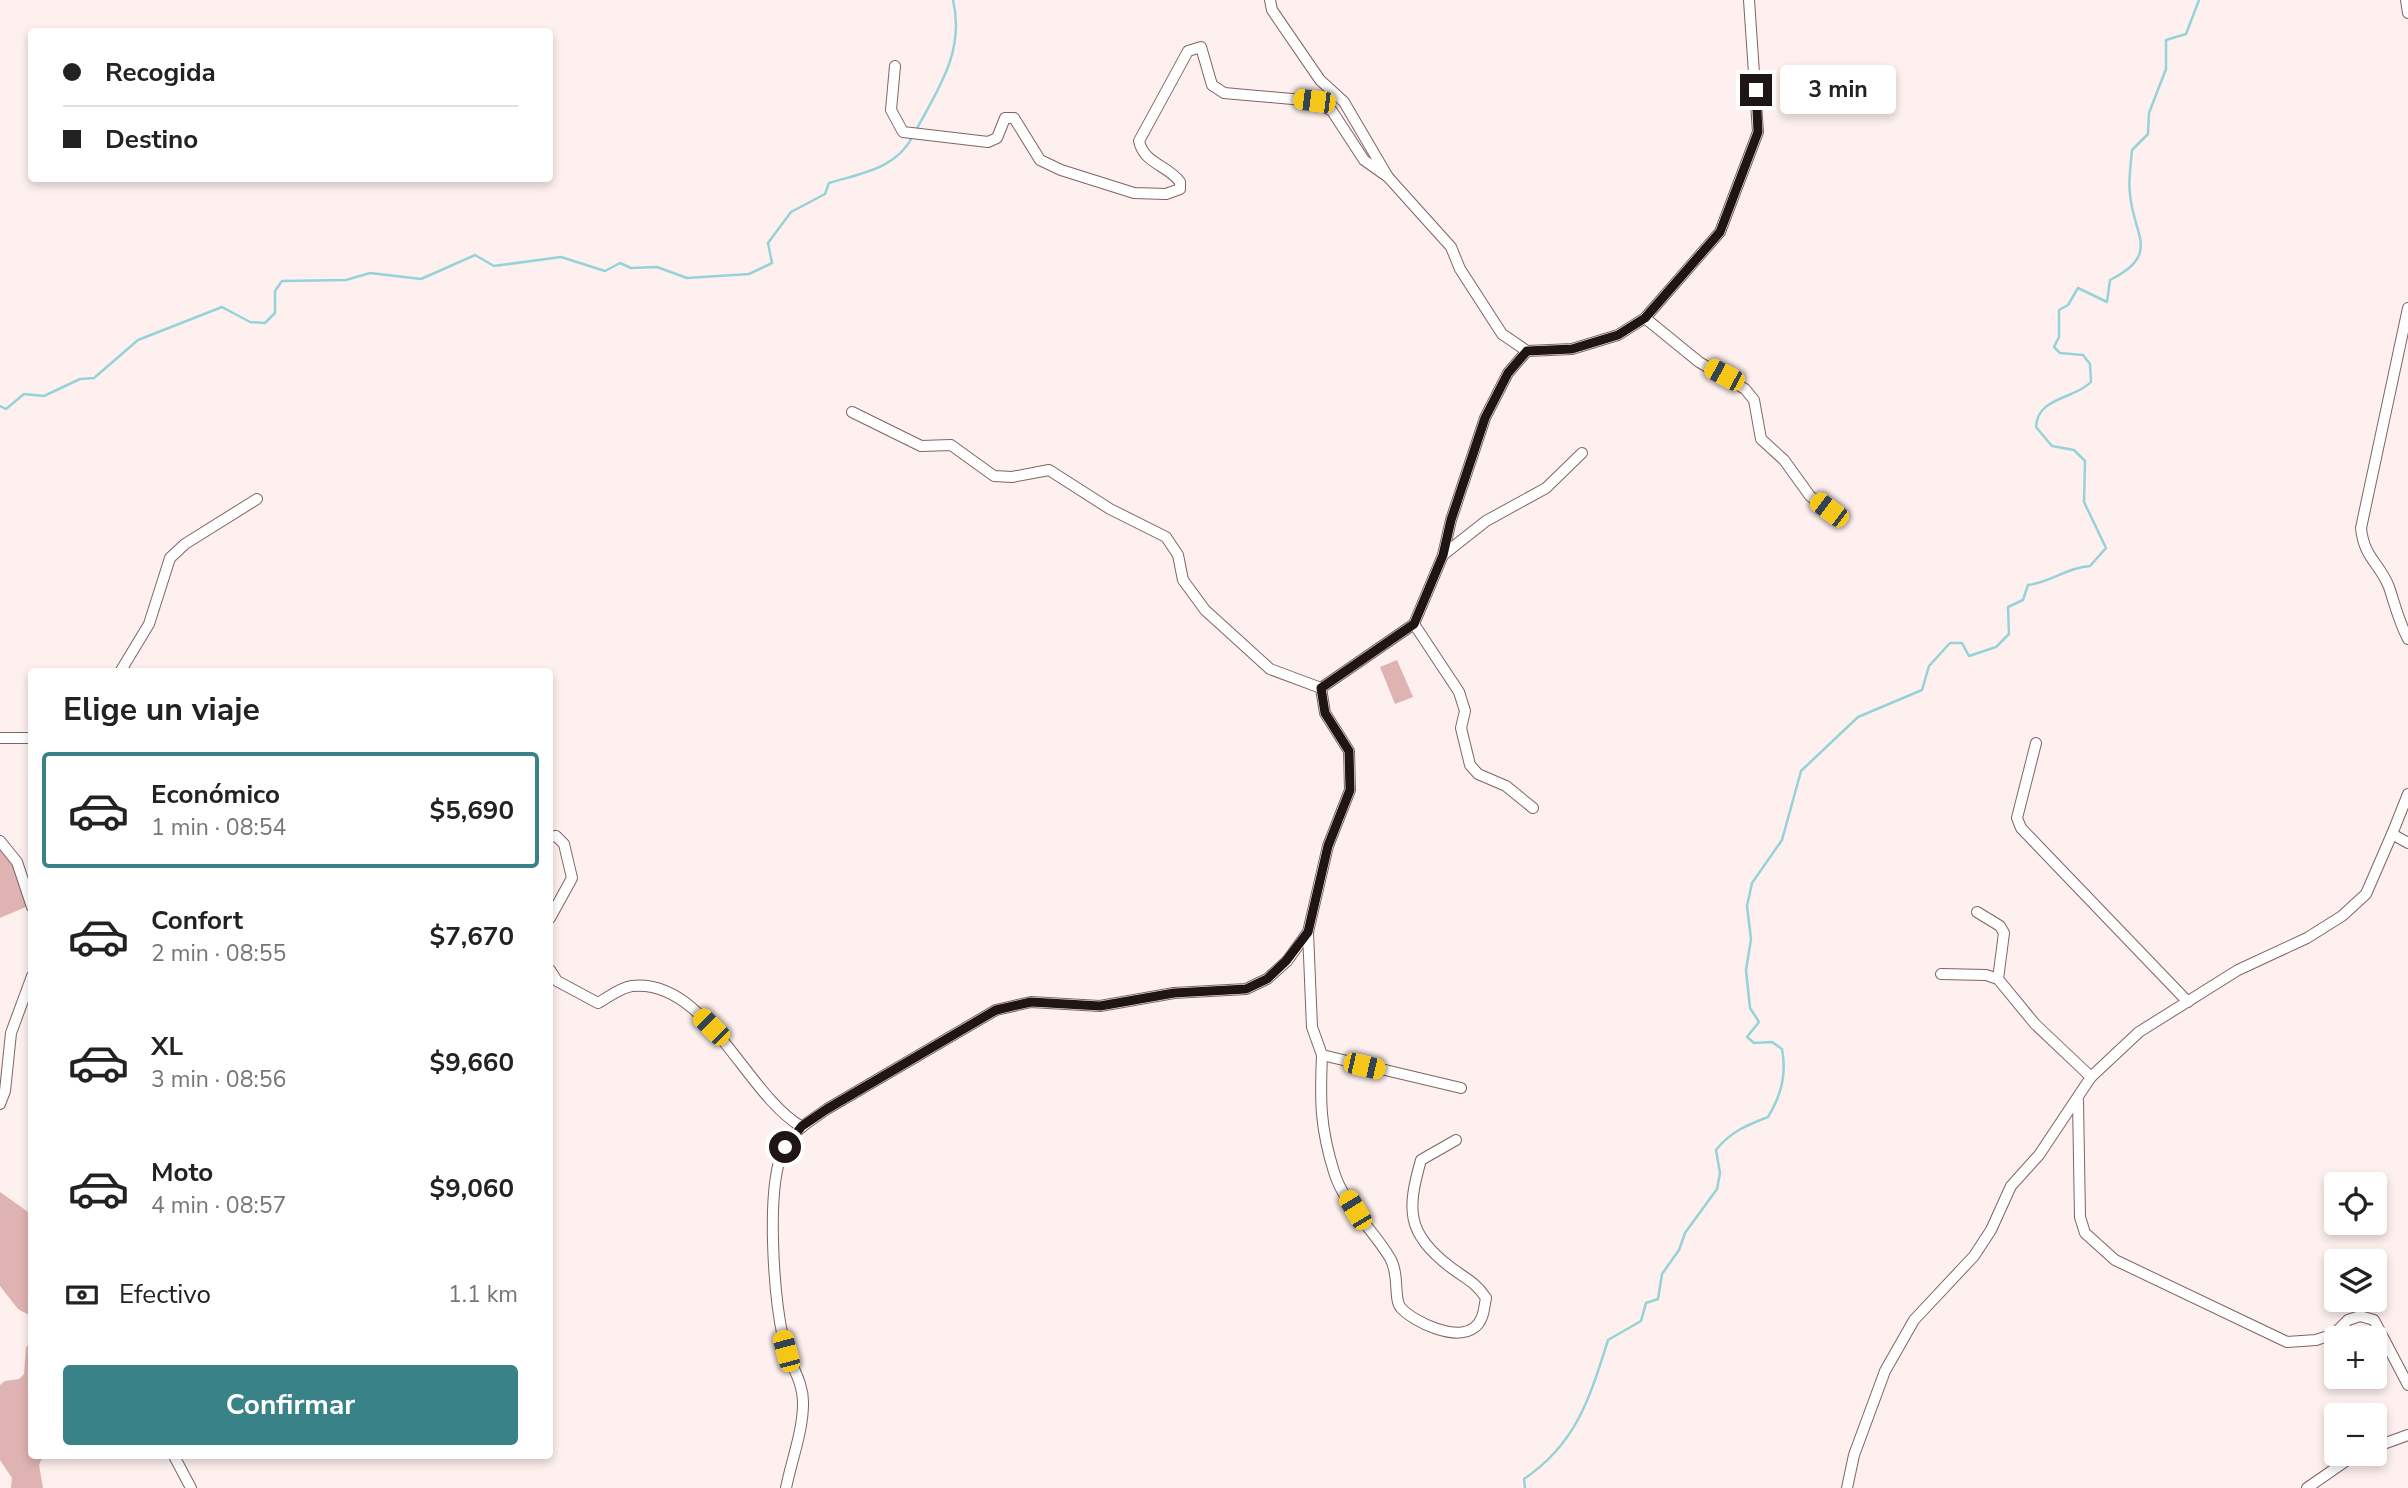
<!DOCTYPE html>
<html lang="es">
<meta charset="utf-8">
<style>
:root{--surface:#fff;--page:#f6f6f6;--text:#222;--muted:#767676;--line:#e0e0e0;--accent:#398287}
body{margin:0;font-family:"Nunito Sans",sans-serif;background:var(--page);color:var(--text);height:100vh;display:flex;flex-direction:column;font-size:26px;white-space:nowrap}
*{box-sizing:border-box;margin:0}
p{font-size:23px;color:var(--muted)}
.icon{flex:none;width:38px;height:38px;fill:none;stroke:currentColor;stroke-width:2;stroke-linecap:round;stroke-linejoin:round}
.map{position:relative;flex:1;overflow:hidden}
.side{position:absolute;left:28px;top:668px;width:525px;height:791px;display:flex;flex-direction:column;background:var(--surface);border-radius:7px;box-shadow:0 4px 10px #0003}
.side>*{flex:none}
.guide{position:absolute;left:28px;top:28px;width:525px;height:154px;border-radius:7px;box-shadow:0 4px 10px #0003;display:grid;align-content:center;height:154px;padding:0 35px;background:var(--surface)}
.buttons{position:absolute;left:2324px;top:1172px;display:grid;gap:14px}
.buttons a{display:grid;place-items:center;width:63px;height:63px;border-radius:7px;background:var(--surface);box-shadow:0 4px 10px #0003;font-size:35px}
.end{position:absolute;width:32px;height:32px;margin:-16px;border:9px solid #201515;background:#fff;box-shadow:0 0 0 4px #fff}
.from{border-radius:50%}
.bubble{position:absolute;height:49px;border-radius:7px;background:var(--surface);box-shadow:0 4px 10px #0003;font-size:23px;font-weight:700;line-height:49px;text-align:center}
.car{position:absolute;width:21px;height:42px;margin:-21px -10px;border-radius:9px;box-shadow:0 0 5px 2px #0007;background:linear-gradient(#f5c518 24%,#345 0 40%,#f5c518 0 76%,#345 0 86%,#f5c518 0)}
.guide b{display:flex;align-items:center;gap:24px;height:66px;font-size:26px}
.guide b+b{border-top:2px solid var(--line)}
.guide i{width:18px;height:18px;background:var(--text)}
ul{padding:0;list-style:none}
li{display:flex;align-items:center;gap:21px;height:116px;margin:0 14px 10px;padding:0 21px;border:4px solid transparent;border-radius:7px}
li div{flex:1}
li b{display:block;font-size:26px}
li em{font-style:normal;font-weight:700}
li.current{border-color:var(--accent)}
li>.icon{width:63px;height:63px;stroke-width:1.5}
h2{padding:0 35px;font-size:32px;line-height:84px}
.pay{display:flex;align-items:center;gap:18px;height:77px;padding:0 35px;font-size:26px}
.pay p{margin-inline-start:auto}
.cta{display:flex;gap:14px;margin-top:auto;padding:14px 35px}
.cta a{flex:1;height:80px;border-radius:7px;background:var(--accent);color:#fff;font-size:28px;font-weight:700;line-height:80px;text-align:center}
.map>svg:first-child{display:block}
.green{fill:#dfb3b2}
.lines{fill:none;stroke-linecap:round;stroke-linejoin:round}
.stream{stroke:#96d3d8;stroke-width:2.5}
.minor-casing{stroke:#806463;stroke-width:12}
.minor{stroke:#fff;stroke-width:10}
.route{stroke:#201515;stroke-width:9}
</style>
<div class="map">
<svg width="2408" height="1488" viewBox="0 0 2408 1488">
<rect width="100%" height="100%" fill="#fdf0ef"/>
<g class="green">
<path d="M1397,660L1413,697L1395,704L1380,667Z"/>
<path d="M0,845L15,868L28,906L0,918Z"/>
<path d="M0,1192L31,1214V1316L18,1309L0,1286Z"/>
<path d="M31,1343L32,1456H43L39,1465L43,1488H11L12,1478L0,1460V1385L5,1381L19,1379L24,1374L26,1347Z"/>
</g>
<g class="lines">
<g class="stream">
<path d="M916,130C939,88 965,50 953,0"/>
<path d="M0,406L6,409L24,394L44,396L80,379L94,378L138,340L222,307L250,322L265,323L275,313V291L282,281L346,280L370,273L421,279L475,255L494,266L561,257L605,271L620,263L631,268L657,267L687,278L749,274L772,263L768,243L791,212L825,194L829,183C862,173 896,169 913,136"/>
<path d="M1525,1488L1524,1479C1577,1443 1590,1397 1608,1340L1641,1321L1646,1303L1658,1299L1662,1274L1679,1250L1685,1233L1717,1189L1720,1173L1716,1150C1730,1132 1747,1125 1768,1117C1781,1095 1787,1075 1782,1049L1772,1042L1754,1043L1747,1037L1759,1022L1750,1008L1746,970L1751,939L1747,906L1752,883L1782,840L1801,771L1858,717L1922,690L1929,666L1950,643H1962L1969,656L1996,647L2009,634L2008,607L2023,600L2028,585C2053,582 2065,568 2090,566L2106,548L2084,502L2085,461L2074,450L2052,446L2036,427C2037,397 2075,399 2091,382L2090,364L2083,355L2060,353L2054,347L2059,337V310L2068,305L2078,288L2107,302L2110,280C2162,254 2133,235 2130,194C2128,180 2131,164 2132,150L2148,134L2149,113L2166,69V40L2186,34L2199,0"/>
</g>
<g class="minor-casing">
<g id="minor">
<path d="M1270,0L1272,10L1320,80L1344,102L1388,177L1451,247L1460,269L1502,334L1527,351"/>
<path d="M2406,0L2408,13"/>
<path d="M895,66L891,110L903,132L988,142L997,138L1005,118H1014L1040,160L1061,170L1134,193L1166,194L1180,189V182C1168,165 1144,164 1139,141L1188,51L1201,47L1212,85L1224,93L1314,101L1332,111L1364,160L1388,177"/>
<path d="M2408,308L2361,528C2364,558 2379,562 2389,587C2395,605 2399,622 2408,639"/>
<path d="M1645,318L1699,362L1745,389L1754,400L1761,439L1784,460L1810,496L1829,510"/>
<path d="M852,412L921,446L951,445L994,476L1012,477L1049,470L1110,509L1166,537L1178,555L1183,580L1205,610L1270,669L1321,688"/>
<path d="M1443,555L1486,521L1546,488L1582,453"/>
<path d="M1414,624L1459,692L1465,711L1461,728L1470,765L1478,774L1506,786L1533,808"/>
<path d="M120,672L149,624L170,558L185,544L257,499"/>
<path d="M0,738H32"/>
<path d="M2036,743L2017,818L2021,828L2188,1002"/>
<path d="M2392,834L2408,794"/>
<path d="M550,837L556,836L564,844L572,878L550,918"/>
<path d="M0,841L17,862L32,907"/>
<path d="M1977,912L2000,926L2004,933L1998,979"/>
<path d="M1308,932L1312,1027L1322,1055L1461,1088"/>
<path d="M550,970L557,981L598,1003C609,997 619,988 632,986C706,978 746,1095 802,1127"/>
<path d="M1941,974L1986,975L1998,979L2035,1024L2091,1077"/>
<path d="M1322,1055C1320,1101 1320,1127 1334,1172C1344,1205 1373,1229 1390,1258C1400,1275 1393,1299 1401,1308C1415,1323 1457,1342 1475,1327C1484,1320 1484,1307 1486,1298C1475,1281 1464,1278 1449,1266C1406,1233 1407,1209 1421,1160L1456,1140"/>
<path d="M2078,1101L2080,1217L2085,1233L2115,1260L2287,1342L2316,1340L2334,1334L2348,1320L2360,1316L2374,1320L2408,1385"/>
<path d="M0,1104L5,1091L11,1033L32,976"/>
<path d="M2375,1447L2408,1435"/>
<path d="M174,1456L191,1488"/>
<path d="M786,1488C791,1462 803,1431 803,1404C804,1380 787,1361 783,1338C774,1295 765,1187 784,1148C793,1130 812,1120 827,1109L996,1010L1031,1002L1100,1006L1174,993L1246,989L1267,979L1287,961L1308,932L1328,846L1350,790L1349,751L1325,713L1321,688L1414,624L1443,555L1451,520L1485,418L1508,373L1527,351L1572,349L1618,335L1645,318L1720,232L1758,132L1749,0"/>
<path d="M1847,1488L1854,1455L1885,1371L1914,1320L1974,1256L1991,1230L2011,1186L2039,1155L2091,1077L2139,1032L2238,970L2307,938L2342,916L2366,894L2392,834L2408,843"/>
<path d="M2307,1488L2356,1454"/>
</g>
</g>
<use href="#minor" class="minor"/>
</g>
<g class="lines">
<path class="route" d="M785,1147L802,1126L827,1109L996,1010L1031,1002L1100,1006L1174,993L1246,989L1267,979L1286,961L1308,932L1328,846L1350,790L1349,751L1325,713L1321,688L1414,624L1443,555L1451,520L1485,418L1508,373L1527,351L1572,349L1618,335L1645,318L1720,232L1758,132L1756,90"/>
</g>
</svg>
<div class="buttons">
<a><svg class="icon" aria-label="locate" viewBox="0 0 24 24"><circle cx="12" cy="12" r="6"/><path d="M12 2v4M12 18v4M2 12h4M18 12h4"/></svg></a>
<a><svg class="icon" aria-label="layers" viewBox="0 0 24 24"><path d="M12 4l9 5-9 5-9-5zM3 14l9 5 9-5"/></svg></a>
<a>+</a>
<a>−</a>
</div>
<i class="end from" style="left:785px;top:1147px"></i>
<i class="end" style="left:1756px;top:90px"></i>
<div class="bubble" style="left:1780px;top:65px;width:116px">3 min</div>
<i class="car" style="left:1314px;top:101px;rotate:277deg"></i>
<i class="car" style="left:1724px;top:375px;rotate:298deg"></i>
<i class="car" style="left:1829px;top:510px;rotate:307deg"></i>
<i class="car" style="left:711px;top:1027px;rotate:315deg"></i>
<i class="car" style="left:1364px;top:1066px;rotate:103deg"></i>
<i class="car" style="left:1355px;top:1210px;rotate:329deg"></i>
<i class="car" style="left:786px;top:1351px;rotate:345deg"></i>
<div class="guide">
<b><i class="from"></i>Recogida</b>
<b><i></i>Destino</b>
</div>
<section class="side">
<h2>Elige un viaje</h2>
<ul>
<li class="current"><svg class="icon" aria-label="car" viewBox="0 0 24 24"><path d="M5 17H2v-5l4-1 3-4h7l3 4 3 1v5h-3M9 17h6M6 11h13"/><circle cx="7" cy="17" r="2"/><circle cx="17" cy="17" r="2"/></svg><div><b>Económico</b><p>1 min · 08:54</p></div><em>$5,690</em></li>
<li><svg class="icon" aria-label="car" viewBox="0 0 24 24"><path d="M5 17H2v-5l4-1 3-4h7l3 4 3 1v5h-3M9 17h6M6 11h13"/><circle cx="7" cy="17" r="2"/><circle cx="17" cy="17" r="2"/></svg><div><b>Confort</b><p>2 min · 08:55</p></div><em>$7,670</em></li>
<li><svg class="icon" aria-label="car" viewBox="0 0 24 24"><path d="M5 17H2v-5l4-1 3-4h7l3 4 3 1v5h-3M9 17h6M6 11h13"/><circle cx="7" cy="17" r="2"/><circle cx="17" cy="17" r="2"/></svg><div><b>XL</b><p>3 min · 08:56</p></div><em>$9,660</em></li>
<li><svg class="icon" aria-label="car" viewBox="0 0 24 24"><path d="M5 17H2v-5l4-1 3-4h7l3 4 3 1v5h-3M9 17h6M6 11h13"/><circle cx="7" cy="17" r="2"/><circle cx="17" cy="17" r="2"/></svg><div><b>Moto</b><p>4 min · 08:57</p></div><em>$9,060</em></li>
</ul>
<div class="pay"><svg class="icon" aria-label="cash" viewBox="0 0 24 24"><path d="M3 7h18v10H3z"/><circle cx="12" cy="12" r="2"/></svg>Efectivo<p>1.1 km</p></div>
<div class="cta"><a>Confirmar</a></div>
</section>
</div>
